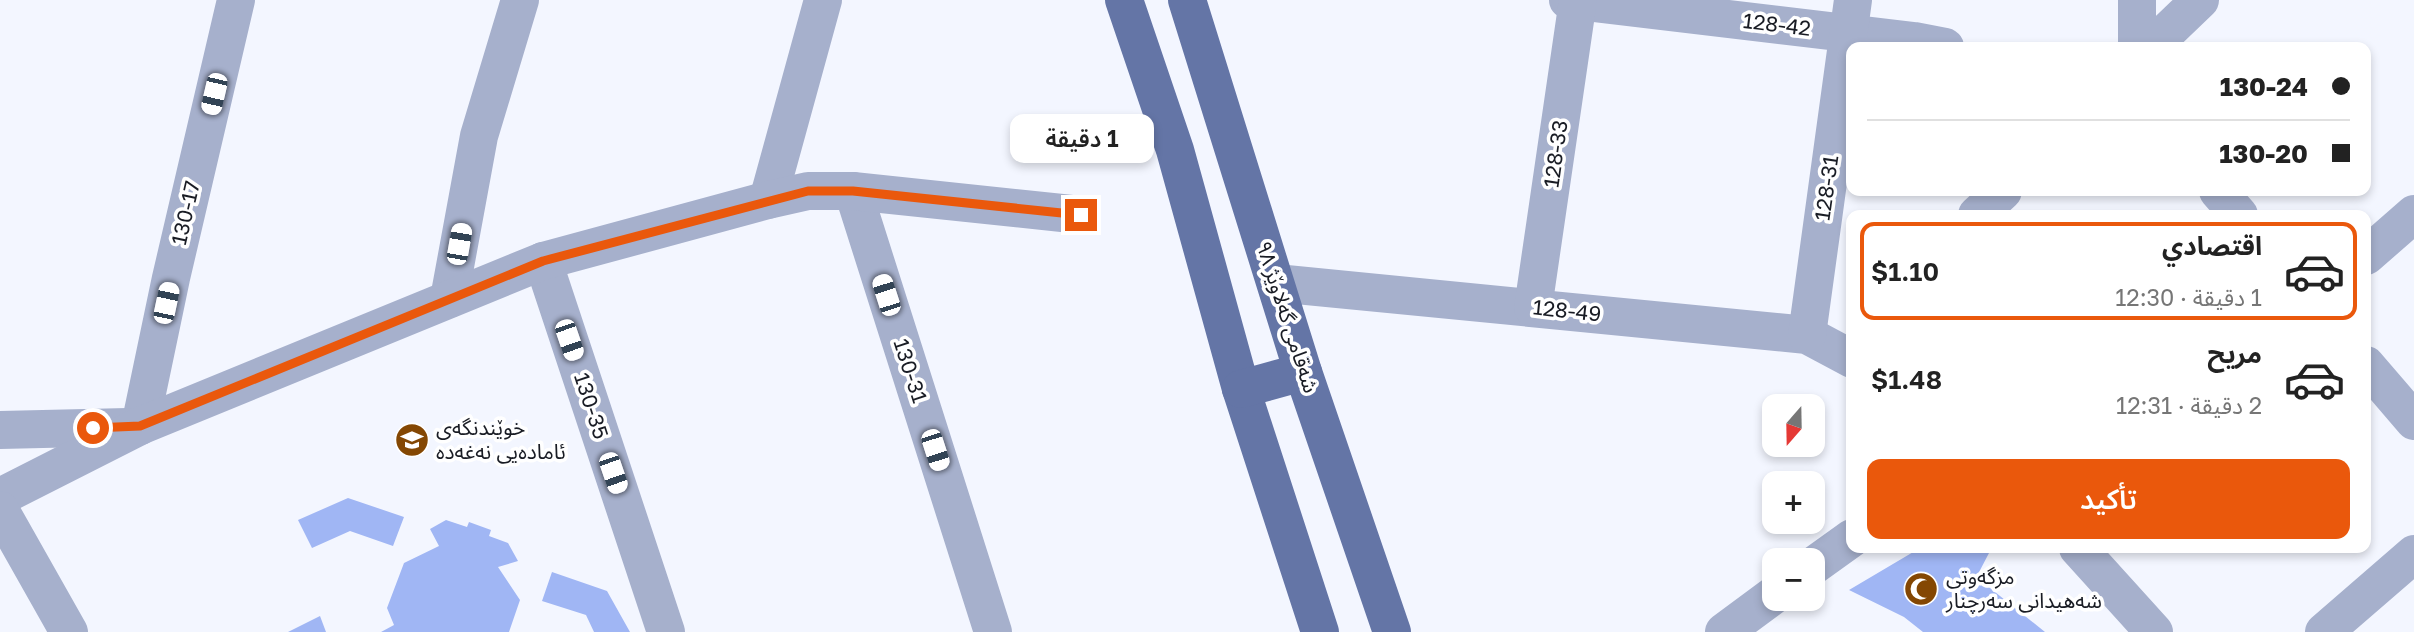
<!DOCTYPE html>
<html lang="ar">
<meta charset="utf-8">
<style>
:root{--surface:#fff;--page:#f2f2f2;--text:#222;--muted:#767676;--line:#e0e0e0;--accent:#ea580c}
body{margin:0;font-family:"Golos Text","Noto Sans Arabic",sans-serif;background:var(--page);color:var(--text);direction:rtl;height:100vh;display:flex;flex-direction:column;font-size:26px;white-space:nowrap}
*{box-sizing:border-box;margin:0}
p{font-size:23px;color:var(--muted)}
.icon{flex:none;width:38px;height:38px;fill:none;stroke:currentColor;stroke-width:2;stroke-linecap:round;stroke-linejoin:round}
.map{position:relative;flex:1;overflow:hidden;direction:ltr}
.sheet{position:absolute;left:1846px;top:210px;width:525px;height:343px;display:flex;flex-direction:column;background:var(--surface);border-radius:14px;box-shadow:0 4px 10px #0003;direction:rtl}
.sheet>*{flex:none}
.top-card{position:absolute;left:1846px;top:42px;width:525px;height:154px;border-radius:14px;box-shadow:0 4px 10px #0003;direction:rtl;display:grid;align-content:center;height:154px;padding:0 21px;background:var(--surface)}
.needle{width:46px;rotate:200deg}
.tools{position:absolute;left:1762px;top:394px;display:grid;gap:14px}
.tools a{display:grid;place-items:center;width:63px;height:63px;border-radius:14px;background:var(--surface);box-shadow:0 4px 10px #0003;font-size:35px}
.end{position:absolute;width:32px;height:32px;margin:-16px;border:9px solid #ea580c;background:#fff;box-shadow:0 0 0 4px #fff}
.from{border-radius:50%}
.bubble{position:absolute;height:49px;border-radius:14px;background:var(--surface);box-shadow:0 4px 10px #0003;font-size:23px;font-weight:600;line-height:49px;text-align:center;direction:rtl}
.car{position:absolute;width:21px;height:42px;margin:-21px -10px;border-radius:9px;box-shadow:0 0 5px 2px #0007;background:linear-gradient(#fff 24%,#345 0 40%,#fff 0 76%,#345 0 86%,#fff 0)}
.top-card b{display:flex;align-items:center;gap:24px;height:66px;font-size:26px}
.top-card b+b{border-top:2px solid var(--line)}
.top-card i{width:18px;height:18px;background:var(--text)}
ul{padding:12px 0 0;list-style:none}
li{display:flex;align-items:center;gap:21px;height:98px;margin:0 14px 10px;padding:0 7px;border:4px solid transparent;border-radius:14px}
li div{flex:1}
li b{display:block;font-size:26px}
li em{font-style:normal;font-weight:600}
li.active{border-color:var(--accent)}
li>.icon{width:63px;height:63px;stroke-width:1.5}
.button{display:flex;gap:14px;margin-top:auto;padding:14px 21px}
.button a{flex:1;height:80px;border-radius:14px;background:var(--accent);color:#fff;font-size:28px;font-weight:600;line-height:80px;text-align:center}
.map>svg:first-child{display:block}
.building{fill:#a0b6f4}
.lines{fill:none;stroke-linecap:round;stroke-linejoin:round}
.minor{stroke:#a6b0cc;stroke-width:38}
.major{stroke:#6475a6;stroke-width:38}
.route{stroke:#ea580c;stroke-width:9}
.labels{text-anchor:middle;stroke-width:7;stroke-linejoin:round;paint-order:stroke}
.street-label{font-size:21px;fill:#191c24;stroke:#fff}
.poi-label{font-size:21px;fill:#191c24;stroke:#fff;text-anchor:start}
</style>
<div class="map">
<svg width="2414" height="632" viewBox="0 0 2414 632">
<rect width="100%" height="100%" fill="#f3f6ff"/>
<g class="building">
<path d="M348,498L404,517L393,546L350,531L312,548L298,520Z"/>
<path d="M446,520L467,527L469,522L491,530L489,536L508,543L518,561L498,567L520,600L509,632H381L394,625L387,608L404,563L439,546L430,529Z"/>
<path d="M1920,548H1987L1989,553L1977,576L1990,588L2045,632H1923L1904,617L1849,590Z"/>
<path d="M552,572L607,591L630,632H594L586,615L542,601Z"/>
<path d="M320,616L326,632H288Z"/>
</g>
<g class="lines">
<g class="minor">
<path d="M1568,0L1914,41L1945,47"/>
<path d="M2137,0V47"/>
<path d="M2151,47L2200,0"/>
<path d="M853,191L993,632"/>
<path d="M2218,191L2239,215"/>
<path d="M768,200L823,0"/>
<path d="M1977,215L2003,191"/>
<path d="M2366,256L2414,214"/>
<path d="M543,261L666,632"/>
<path d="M1276,283L1807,335L1852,359"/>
<path d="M449,299L479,136L520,0"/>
<path d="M1533,308L1578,0"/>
<path d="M1807,335L1853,0"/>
<path d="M2366,365L2414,421"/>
<path d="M140,426L171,278L236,0"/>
<path d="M0,430L128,427"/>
<path d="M0,497L140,426L543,261L768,200L808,191H853L1081,215"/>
<path d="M0,510L69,632"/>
<path d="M2078,548L2154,632"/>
<path d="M1813,566L1852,538"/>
<path d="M1724,632L1774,595"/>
<path d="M2324,632L2414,554"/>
</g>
<g class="major">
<path d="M1124,0L1175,150L1241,389L1320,632"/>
<path d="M1187,0L1303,372L1392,632"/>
<path d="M1241,389L1303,372"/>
</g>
</g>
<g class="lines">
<path class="route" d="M93,428L140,426L543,261L808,191H853L1081,215"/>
</g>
<defs>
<g id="school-disc" transform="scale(1.75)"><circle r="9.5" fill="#844703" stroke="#fff"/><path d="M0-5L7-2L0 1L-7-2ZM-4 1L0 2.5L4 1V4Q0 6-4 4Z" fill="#fff"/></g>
<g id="mosque-disc" transform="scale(1.75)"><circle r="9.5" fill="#844703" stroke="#fff"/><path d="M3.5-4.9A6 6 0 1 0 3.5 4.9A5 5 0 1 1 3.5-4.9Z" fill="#fff"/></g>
</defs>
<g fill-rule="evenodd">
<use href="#school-disc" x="412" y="440"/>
<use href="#mosque-disc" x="1921" y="589"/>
</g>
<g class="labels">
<g class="street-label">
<text transform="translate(1777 25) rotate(7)" y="7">128-42</text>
<text transform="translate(1556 154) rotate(-82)" y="7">128-33</text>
<text transform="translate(1827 188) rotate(-82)" y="7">128-31</text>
<text transform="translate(186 213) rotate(-77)" y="7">130-17</text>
<text transform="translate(1567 311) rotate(6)" y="7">128-49</text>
<text transform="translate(1287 317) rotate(72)" y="7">شەقامی گەلاوێژ ٩٨</text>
<text transform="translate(910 371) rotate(72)" y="7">130-31</text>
<text transform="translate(591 406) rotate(72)" y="7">130-35</text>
</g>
<g class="poi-label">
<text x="436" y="435">خوێندنگەی<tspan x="436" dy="24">ئامادەیی نەغەدە</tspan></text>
<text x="1946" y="584">مزگەوتی<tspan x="1946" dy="24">شەهیدانی سەرچنار</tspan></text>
</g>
</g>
</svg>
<div class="tools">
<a><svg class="needle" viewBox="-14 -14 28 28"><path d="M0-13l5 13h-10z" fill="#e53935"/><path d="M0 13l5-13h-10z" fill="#767676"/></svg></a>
<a>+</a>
<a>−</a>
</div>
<i class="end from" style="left:93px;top:428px"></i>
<i class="end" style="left:1081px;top:215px"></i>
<div class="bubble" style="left:1010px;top:114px;width:144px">1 دقيقة</div>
<i class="car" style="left:214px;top:94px;rotate:193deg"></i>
<i class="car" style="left:459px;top:244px;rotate:10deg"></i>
<i class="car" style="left:886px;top:295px;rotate:342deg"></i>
<i class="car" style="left:166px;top:303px;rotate:12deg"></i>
<i class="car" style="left:569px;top:340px;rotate:161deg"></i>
<i class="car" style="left:935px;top:450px;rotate:162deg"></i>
<i class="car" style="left:613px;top:473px;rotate:161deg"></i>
<div class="top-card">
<b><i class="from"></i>130-24</b>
<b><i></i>130-20</b>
</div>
<section class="sheet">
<ul>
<li class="active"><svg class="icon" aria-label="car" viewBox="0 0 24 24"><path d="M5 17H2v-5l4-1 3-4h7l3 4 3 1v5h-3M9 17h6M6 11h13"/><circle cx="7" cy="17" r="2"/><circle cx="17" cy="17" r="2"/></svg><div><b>اقتصادي</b><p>1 دقيقة · 12:30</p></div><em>$1.10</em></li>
<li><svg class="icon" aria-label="car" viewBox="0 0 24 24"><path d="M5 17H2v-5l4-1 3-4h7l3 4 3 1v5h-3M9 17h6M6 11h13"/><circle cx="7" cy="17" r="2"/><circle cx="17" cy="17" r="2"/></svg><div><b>مريح</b><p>2 دقيقة · 12:31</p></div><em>$1.48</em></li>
</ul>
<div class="button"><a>تأكيد</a></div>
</section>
</div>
